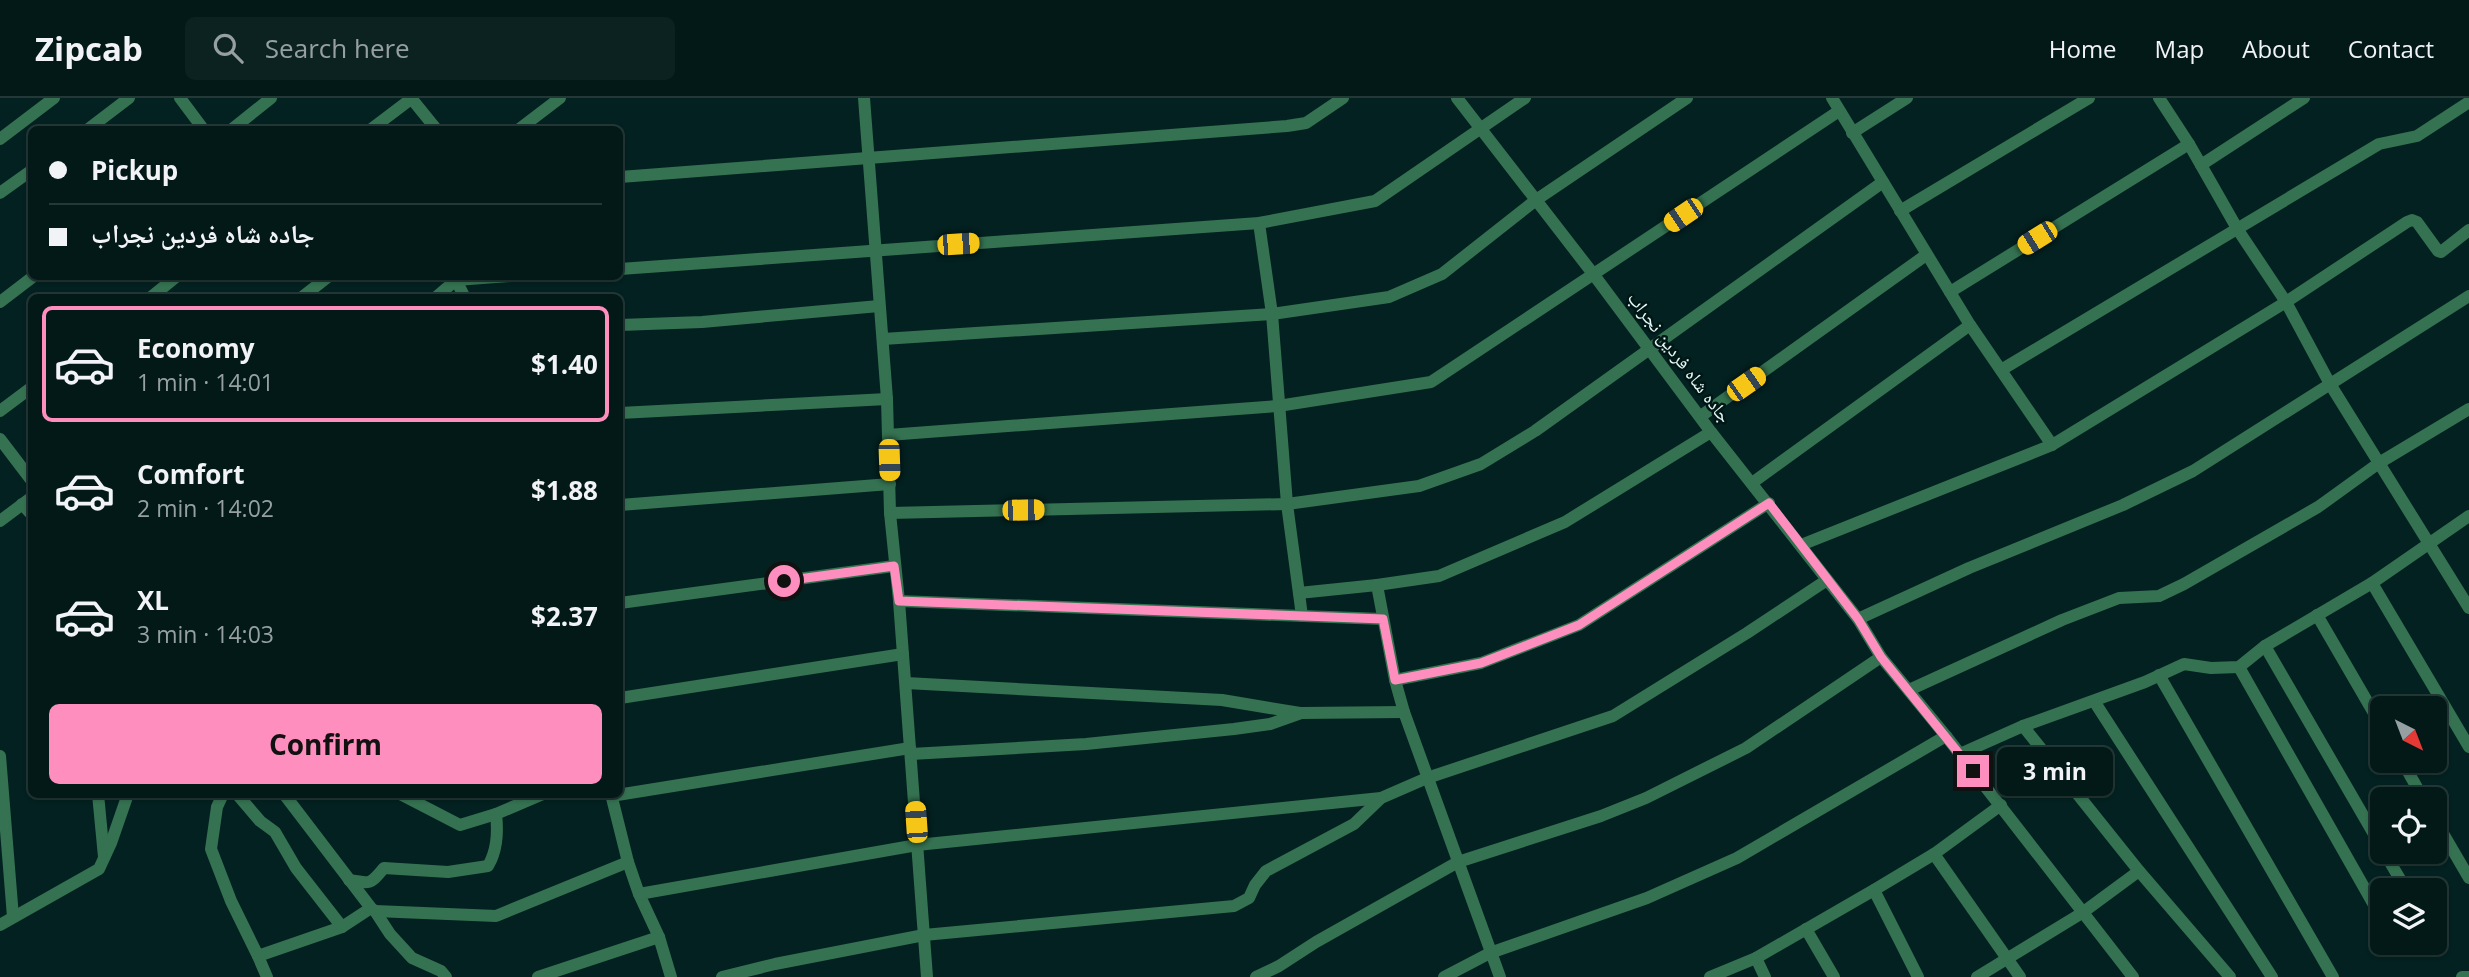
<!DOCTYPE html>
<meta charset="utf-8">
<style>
:root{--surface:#021918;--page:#0c2221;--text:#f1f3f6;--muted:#96a0a2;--line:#233837;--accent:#fe8ebe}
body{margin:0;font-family:"Open Sans","Noto Naskh Arabic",sans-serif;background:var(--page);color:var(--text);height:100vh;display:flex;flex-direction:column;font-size:26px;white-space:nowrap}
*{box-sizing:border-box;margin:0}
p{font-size:23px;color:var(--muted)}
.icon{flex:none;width:38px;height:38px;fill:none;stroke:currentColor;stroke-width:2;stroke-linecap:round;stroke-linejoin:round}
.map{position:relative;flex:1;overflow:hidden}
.panel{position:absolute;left:28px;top:196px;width:595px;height:504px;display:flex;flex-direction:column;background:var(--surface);border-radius:10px;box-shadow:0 2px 5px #0004,0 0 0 2px var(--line)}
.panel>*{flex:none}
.guide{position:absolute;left:28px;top:28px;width:595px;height:154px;border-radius:10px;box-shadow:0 2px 5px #0004,0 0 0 2px var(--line);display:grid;align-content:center;height:154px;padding:0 21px;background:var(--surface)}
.needle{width:46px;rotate:138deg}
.tools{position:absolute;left:2370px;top:598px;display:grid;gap:14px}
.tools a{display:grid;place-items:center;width:77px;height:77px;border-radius:10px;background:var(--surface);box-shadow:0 2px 5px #0004,0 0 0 2px var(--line);font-size:35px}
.end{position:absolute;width:32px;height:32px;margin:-16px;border:9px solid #fe8ebe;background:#111;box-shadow:0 0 0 4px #111}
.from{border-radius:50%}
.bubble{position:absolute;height:49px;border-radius:10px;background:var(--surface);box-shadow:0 2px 5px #0004,0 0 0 2px var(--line);font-size:23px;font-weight:700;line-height:49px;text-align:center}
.car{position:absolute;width:21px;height:42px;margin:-21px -10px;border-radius:9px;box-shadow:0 0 5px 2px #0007;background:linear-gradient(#f5c518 24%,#345 0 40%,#f5c518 0 76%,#345 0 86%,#f5c518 0)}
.guide b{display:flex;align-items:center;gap:24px;height:66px;font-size:26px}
.guide b+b{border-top:2px solid var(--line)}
.guide i{width:18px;height:18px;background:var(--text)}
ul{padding:12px 0 0;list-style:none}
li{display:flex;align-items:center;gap:21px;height:116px;margin:0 14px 10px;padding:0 7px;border:4px solid transparent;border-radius:10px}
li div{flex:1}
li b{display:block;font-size:26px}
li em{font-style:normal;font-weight:700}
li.selected{border-color:var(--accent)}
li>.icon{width:63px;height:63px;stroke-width:1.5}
.action{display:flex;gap:14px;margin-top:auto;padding:14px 21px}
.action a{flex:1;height:80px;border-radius:10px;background:var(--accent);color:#111;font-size:28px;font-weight:700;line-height:80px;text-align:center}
header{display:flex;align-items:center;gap:42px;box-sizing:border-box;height:98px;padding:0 35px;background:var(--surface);border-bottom:2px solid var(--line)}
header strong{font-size:33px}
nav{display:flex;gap:38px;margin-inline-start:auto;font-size:24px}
.search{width:490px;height:63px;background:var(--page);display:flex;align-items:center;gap:18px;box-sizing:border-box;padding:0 24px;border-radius:10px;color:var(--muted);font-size:26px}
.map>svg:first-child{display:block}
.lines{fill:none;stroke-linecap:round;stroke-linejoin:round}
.minor{stroke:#357251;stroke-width:12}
.route{stroke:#fe8ebe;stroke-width:9}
.labels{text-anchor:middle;stroke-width:5;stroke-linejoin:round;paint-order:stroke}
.street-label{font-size:19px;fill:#e5faf8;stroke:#001716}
</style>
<header>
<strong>Zipcab</strong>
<div class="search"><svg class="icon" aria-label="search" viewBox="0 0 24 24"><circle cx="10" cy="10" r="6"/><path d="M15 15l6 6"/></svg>Search here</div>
<nav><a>Home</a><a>Map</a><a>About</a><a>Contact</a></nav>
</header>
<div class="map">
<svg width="2469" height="879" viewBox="0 0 2469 879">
<rect width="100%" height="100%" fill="#032120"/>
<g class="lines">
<g class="minor">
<path d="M180,0L204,32"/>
<path d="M411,0L437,32"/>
<path d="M864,0L887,301L890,415L899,503L927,879"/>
<path d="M1457,0L1594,177L1711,334L1858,521L1881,559L1946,638L2133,879"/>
<path d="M1832,0L1970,227L2052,347"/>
<path d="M2159,0L2189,46L2238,132L2286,204L2330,286L2469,510"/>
<path d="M87,32L129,0"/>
<path d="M231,32L271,0"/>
<path d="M370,32L411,1"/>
<path d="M518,32L560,0"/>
<path d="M1852,35L1907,0"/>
<path d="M0,41L54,0"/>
<path d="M2201,67L2304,0"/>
<path d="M620,79L1287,28L1306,25L1343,0"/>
<path d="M0,95L32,72"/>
<path d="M1900,113L2089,0"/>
<path d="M1259,125L1272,216L1287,406L1302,518"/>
<path d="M620,171L1259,125L1375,103L1525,0"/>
<path d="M454,178L465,200"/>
<path d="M1950,194L2189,46"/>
<path d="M150,200L177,178"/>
<path d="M301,200L329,178"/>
<path d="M435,200L456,182L511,178"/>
<path d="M0,204L34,178"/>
<path d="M620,227L702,224L879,208"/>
<path d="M883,241L1272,216L1389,199L1442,176L1536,102L1687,0"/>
<path d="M2001,272L2379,46L2417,38L2469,4"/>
<path d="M0,313L32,289"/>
<path d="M620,315L887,301"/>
<path d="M1701,318L1926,157"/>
<path d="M888,337L1278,308L1431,284L1839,13"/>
<path d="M0,341L32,383"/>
<path d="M1752,385L1970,227"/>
<path d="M22,406L32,417"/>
<path d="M620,407L890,386"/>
<path d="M890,415L1287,406L1419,388L1481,366L1535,333L1883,84"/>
<path d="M0,423L32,399"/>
<path d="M1801,447L2052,347L2286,204L2407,124L2412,122L2417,124L2438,153L2441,154L2469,132"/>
<path d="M2372,485L2469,649"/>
<path d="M1299,495L1377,487"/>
<path d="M899,503L1383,521"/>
<path d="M620,505L894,468"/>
<path d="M2317,517L2382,629"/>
<path d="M1858,521L1969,470L2123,407L2193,373L2469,198"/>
<path d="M2265,548L2382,750"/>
<path d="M2239,569L2382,821"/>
<path d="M2159,577L2333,879"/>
<path d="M1395,582L1481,565L1579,527L1769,405"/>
<path d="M906,585L1222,602L1300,615"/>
<path d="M1909,592L2062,522L2119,500L2159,498L2184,486L2318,409L2379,365L2469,311"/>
<path d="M620,600L903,556"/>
<path d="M2094,603L2272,879"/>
<path d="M2023,628L2139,773L2230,879"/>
<path d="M911,656L1086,646L1234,631L1270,626L1301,615L1404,614"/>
<path d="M1960,656L2023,628L2145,584L2184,566L2211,570L2239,569L2265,548L2372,485L2469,418"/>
<path d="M0,658L13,819"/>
<path d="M2402,663L2424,702"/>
<path d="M98,696L104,759"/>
<path d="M223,696L217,709L211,751L231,803L258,858L342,829"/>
<path d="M237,696L260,723L275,734L296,770L342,829L371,810"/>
<path d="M284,696L371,810L375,813L390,836L412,860L441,873L446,879"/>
<path d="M400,696L460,727L496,716L543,696"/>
<path d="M611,696L628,764L639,796L659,839L671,879"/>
<path d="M611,698L910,650"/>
<path d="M2434,720L2469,780"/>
<path d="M2384,754L2407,793"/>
<path d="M1934,756L2020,879"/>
<path d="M349,782C372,786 370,786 384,770L448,774L488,768C497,753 498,733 496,716"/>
<path d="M1874,792L1918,879"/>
<path d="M639,796L917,747L1381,700L1427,680L1613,618L1747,535L1827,482"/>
<path d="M375,813L496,818L628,764"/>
<path d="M0,827L99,771L111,745L128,696"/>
<path d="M1806,831L1834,879"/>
<path d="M258,858L267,879"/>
<path d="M1756,860L1765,879"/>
<path d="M538,879L659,839"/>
<path d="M722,879L775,866L924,837L1234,808L1249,800L1255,787L1266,773L1354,726L1381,700"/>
<path d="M1256,879L1279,868L1316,844L1458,764L1601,718L1646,700L1746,650L1881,559"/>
<path d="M1444,879L1490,855L1647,800L1737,760L1946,638"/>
<path d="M1500,879L1404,614L1395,582L1377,487L1439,478L1565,424L1711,334"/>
<path d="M1710,879L1756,860L1874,792L1934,756L2001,707"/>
<path d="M1977,879L2082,815L2139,773"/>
<path d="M2462,879H2469"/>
</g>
</g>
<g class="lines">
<path class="route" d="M784,483L894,468L899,503L1383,521L1395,582L1481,565L1579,527L1769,405L1858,521L1881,559L1973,673"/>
</g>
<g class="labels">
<g class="street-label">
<text transform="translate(1680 259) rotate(53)" y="7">جاده شاه فردین نجراب</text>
</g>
</g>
</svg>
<div class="tools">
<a><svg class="needle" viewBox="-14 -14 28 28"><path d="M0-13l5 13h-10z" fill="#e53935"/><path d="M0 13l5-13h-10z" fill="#96a0a2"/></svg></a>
<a><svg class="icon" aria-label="locate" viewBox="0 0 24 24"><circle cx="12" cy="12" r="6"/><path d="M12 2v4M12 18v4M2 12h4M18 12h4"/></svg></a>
<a><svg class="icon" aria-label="layers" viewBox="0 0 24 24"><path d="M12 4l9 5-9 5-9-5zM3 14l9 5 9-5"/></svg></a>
</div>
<i class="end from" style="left:784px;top:483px"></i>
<i class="end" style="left:1973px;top:673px"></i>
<div class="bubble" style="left:1997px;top:649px;width:116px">3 min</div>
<i class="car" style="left:1683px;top:117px;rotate:236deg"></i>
<i class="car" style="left:2037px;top:140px;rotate:238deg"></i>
<i class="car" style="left:958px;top:146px;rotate:86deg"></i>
<i class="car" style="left:1746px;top:286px;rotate:55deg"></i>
<i class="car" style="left:889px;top:362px;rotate:178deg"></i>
<i class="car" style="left:1023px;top:412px;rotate:89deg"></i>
<i class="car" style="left:916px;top:724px;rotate:356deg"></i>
<div class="guide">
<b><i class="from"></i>Pickup</b>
<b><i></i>جاده شاه فردین نجراب</b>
</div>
<section class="panel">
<ul>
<li class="selected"><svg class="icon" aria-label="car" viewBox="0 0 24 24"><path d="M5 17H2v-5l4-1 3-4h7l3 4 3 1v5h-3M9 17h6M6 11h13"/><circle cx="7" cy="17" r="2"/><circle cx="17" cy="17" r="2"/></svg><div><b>Economy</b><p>1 min · 14:01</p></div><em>$1.40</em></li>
<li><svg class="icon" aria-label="car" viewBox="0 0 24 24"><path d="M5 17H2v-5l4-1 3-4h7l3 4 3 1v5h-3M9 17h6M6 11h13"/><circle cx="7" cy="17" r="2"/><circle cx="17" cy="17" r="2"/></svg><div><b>Comfort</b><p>2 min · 14:02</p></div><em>$1.88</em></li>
<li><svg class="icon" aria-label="car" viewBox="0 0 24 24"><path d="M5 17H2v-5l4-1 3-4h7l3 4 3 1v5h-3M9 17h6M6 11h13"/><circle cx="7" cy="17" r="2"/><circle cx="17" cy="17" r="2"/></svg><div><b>XL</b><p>3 min · 14:03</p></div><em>$2.37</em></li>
</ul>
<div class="action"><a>Confirm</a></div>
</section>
</div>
